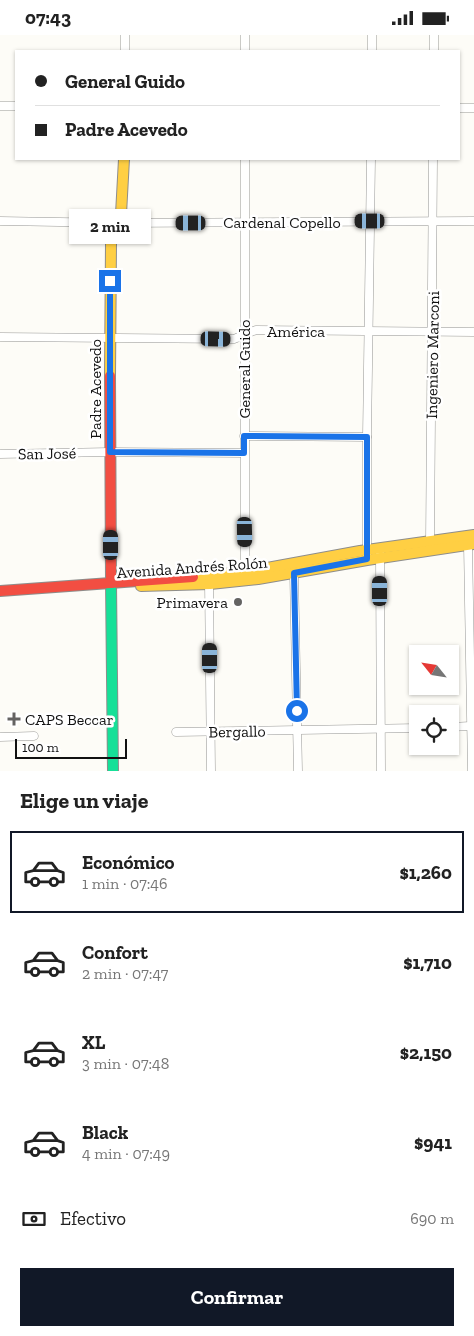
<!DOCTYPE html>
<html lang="es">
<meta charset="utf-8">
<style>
:root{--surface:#fff;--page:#f2f2f2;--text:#222;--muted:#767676;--line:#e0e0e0;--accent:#111827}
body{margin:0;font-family:"Zilla Slab",serif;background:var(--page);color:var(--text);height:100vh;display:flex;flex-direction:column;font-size:19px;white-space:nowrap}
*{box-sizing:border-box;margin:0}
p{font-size:16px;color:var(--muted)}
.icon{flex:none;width:28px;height:28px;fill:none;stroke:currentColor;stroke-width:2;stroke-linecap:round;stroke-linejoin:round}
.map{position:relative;height:736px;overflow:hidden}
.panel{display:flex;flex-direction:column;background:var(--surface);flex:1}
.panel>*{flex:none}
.guide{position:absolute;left:15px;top:15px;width:445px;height:110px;border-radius:0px;box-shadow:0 1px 4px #0004;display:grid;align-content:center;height:110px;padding:0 20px;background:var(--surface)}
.needle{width:32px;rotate:300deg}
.tools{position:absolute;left:409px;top:610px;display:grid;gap:10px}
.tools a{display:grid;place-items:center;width:50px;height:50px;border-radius:0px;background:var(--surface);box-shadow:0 1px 4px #0004;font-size:25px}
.scale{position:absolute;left:15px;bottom:12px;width:112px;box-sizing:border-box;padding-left:5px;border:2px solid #111;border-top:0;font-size:14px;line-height:18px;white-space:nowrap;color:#111;-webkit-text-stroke:4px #fff;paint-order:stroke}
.end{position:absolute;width:22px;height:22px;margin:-11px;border:6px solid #1a73e8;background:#fff;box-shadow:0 0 0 2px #fff}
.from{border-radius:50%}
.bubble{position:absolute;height:35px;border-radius:0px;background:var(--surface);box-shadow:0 1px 4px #0004;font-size:16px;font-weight:700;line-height:35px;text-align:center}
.car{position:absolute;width:15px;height:30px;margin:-15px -8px;border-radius:6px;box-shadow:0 0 4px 1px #0007;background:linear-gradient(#222 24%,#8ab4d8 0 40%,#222 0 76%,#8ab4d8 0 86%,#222 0)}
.guide b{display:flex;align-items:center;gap:18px;height:48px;font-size:19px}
.guide b+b{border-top:1px solid var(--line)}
.guide i{width:12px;height:12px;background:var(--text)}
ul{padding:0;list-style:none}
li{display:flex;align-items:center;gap:15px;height:82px;margin:0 10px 8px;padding:0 10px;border:2px solid transparent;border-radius:0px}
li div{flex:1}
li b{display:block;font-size:19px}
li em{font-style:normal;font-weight:700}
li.active{border-color:var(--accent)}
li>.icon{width:45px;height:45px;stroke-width:1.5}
h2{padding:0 20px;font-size:22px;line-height:60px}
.pay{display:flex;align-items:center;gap:12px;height:55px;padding:0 20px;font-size:19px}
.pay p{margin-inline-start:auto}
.primary-button{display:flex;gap:10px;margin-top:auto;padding:10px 20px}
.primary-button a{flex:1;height:58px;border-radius:0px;background:var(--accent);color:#fff;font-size:20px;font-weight:700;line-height:58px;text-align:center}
.status{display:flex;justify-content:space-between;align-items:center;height:35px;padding:0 25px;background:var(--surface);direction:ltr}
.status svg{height:14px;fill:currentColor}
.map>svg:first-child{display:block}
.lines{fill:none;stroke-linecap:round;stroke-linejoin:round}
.street-casing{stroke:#979795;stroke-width:9}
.fast-casing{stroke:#8e8d8b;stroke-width:12}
.slow-casing{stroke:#8e8d8b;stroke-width:12}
.jam-casing{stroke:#8e8d8b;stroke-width:12}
.street{stroke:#fffffe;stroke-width:8}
.fast{stroke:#16e098;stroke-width:10}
.slow{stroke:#ffcf43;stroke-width:10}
.jam{stroke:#f24e42;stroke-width:10}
.route{stroke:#1a73e8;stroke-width:6}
.poi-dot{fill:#646362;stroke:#fff;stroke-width:2}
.labels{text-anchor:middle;stroke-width:5;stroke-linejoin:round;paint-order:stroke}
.street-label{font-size:16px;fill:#111;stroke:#fff}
.poi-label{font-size:16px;fill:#111;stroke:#fff;text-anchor:end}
</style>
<div class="status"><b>07:43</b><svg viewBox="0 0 49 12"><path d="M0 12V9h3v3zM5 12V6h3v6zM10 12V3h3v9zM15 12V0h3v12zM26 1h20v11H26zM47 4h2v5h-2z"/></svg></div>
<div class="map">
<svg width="474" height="736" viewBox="0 0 474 736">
<rect width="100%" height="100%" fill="#fdfcf7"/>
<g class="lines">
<g class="street-casing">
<g id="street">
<path d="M125,16V0"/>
<path d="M245,16V0"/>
<path d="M372,16V0"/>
<path d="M434,16V0"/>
<path d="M0,71H16"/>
<path d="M459,73H474"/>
<path d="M245,124V542"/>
<path d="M0,186L118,188L474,186"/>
<path d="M0,302L234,304L256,295L474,297"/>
<path d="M244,401L367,402"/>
<path d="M0,419L110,417L244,418"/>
<path d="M430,509L433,124"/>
<path d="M468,510L472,736"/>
<path d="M380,518L381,736"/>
<path d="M367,519V402L371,124"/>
<path d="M294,538L298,736"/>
<path d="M209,546L211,736"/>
<path d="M450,692L471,691"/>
<path d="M176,697L418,693"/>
<path d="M0,702L34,701"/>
</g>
</g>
<g class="fast-casing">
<path id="fast" d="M111,548L113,736"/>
</g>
<g class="slow-casing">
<g id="slow">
<path d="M110,341L111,208L121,179L124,124"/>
<path d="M193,542L245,537L360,516L474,500"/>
<path d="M141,551L210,549L258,544L367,525L474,509"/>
</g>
</g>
<g class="jam-casing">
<g id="jam">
<path d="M110,341L111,548"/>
<path d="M0,556L193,542"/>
</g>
</g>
<use href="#street" class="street"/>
<use href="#fast" class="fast"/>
<use href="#slow" class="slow"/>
<use href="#jam" class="jam"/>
</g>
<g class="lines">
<path class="route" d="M110,246V417L244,418V401L367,402V524L294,538L297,676"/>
</g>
<g class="poi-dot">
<circle cx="238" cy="567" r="5"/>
<path d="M11.5 676.5h5v5h5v5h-5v5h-5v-5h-5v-5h5z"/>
</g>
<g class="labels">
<g class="street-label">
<text x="282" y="193">Cardenal Copello</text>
<text x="296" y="302">América</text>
<text transform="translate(432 320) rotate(-89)" y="6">Ingeniero Marconi</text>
<text transform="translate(244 334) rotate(-90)" y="6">General Guido</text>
<text transform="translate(95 354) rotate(-90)" y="6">Padre Acevedo</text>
<text transform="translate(47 418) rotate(-1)" y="6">San José</text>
<text transform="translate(192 532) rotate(-4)" y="6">Avenida Andrés Rolón</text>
<text transform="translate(237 696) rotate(-1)" y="6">Bergallo</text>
</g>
<g class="poi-label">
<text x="228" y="573">Primavera</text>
<text x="25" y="690" text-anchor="start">CAPS Beccar</text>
</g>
</g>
</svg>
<div class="tools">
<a><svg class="needle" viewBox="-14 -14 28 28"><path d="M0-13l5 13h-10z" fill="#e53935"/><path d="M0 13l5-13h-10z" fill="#767676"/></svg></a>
<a><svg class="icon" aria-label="locate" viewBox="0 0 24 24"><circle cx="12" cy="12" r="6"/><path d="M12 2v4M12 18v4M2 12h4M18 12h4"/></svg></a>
</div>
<div class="scale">100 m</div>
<i class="end from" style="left:297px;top:676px"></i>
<i class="end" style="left:110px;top:246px"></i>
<div class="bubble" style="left:69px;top:174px;width:82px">2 min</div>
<i class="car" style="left:370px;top:186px;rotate:270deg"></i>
<i class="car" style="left:191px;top:188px;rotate:270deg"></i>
<i class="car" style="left:216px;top:304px;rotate:91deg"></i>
<i class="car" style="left:245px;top:497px;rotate:179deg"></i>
<i class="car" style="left:111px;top:510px;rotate:0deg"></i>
<i class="car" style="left:380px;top:556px;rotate:0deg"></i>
<i class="car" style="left:210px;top:623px;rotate:0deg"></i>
<div class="guide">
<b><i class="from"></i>General Guido</b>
<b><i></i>Padre Acevedo</b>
</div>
</div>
<section class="panel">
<h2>Elige un viaje</h2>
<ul>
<li class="active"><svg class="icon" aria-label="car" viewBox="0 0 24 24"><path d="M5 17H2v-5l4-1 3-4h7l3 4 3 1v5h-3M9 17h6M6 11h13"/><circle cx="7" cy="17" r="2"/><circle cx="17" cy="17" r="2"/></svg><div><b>Económico</b><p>1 min · 07:46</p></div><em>$1,260</em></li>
<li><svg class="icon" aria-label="car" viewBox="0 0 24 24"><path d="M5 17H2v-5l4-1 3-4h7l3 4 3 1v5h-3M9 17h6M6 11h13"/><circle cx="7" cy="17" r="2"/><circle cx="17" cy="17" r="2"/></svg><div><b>Confort</b><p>2 min · 07:47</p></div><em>$1,710</em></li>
<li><svg class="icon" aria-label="car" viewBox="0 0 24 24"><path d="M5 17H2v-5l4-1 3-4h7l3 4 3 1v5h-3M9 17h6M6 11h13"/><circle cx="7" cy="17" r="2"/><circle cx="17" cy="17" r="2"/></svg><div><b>XL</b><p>3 min · 07:48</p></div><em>$2,150</em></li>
<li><svg class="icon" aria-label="car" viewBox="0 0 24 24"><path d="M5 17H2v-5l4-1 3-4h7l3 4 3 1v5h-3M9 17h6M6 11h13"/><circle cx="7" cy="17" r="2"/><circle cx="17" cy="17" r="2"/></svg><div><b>Black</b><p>4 min · 07:49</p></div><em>$941</em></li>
</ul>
<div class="pay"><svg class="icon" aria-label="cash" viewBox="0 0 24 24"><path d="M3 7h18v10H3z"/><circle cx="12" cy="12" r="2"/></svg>Efectivo<p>690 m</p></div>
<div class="primary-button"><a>Confirmar</a></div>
</section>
